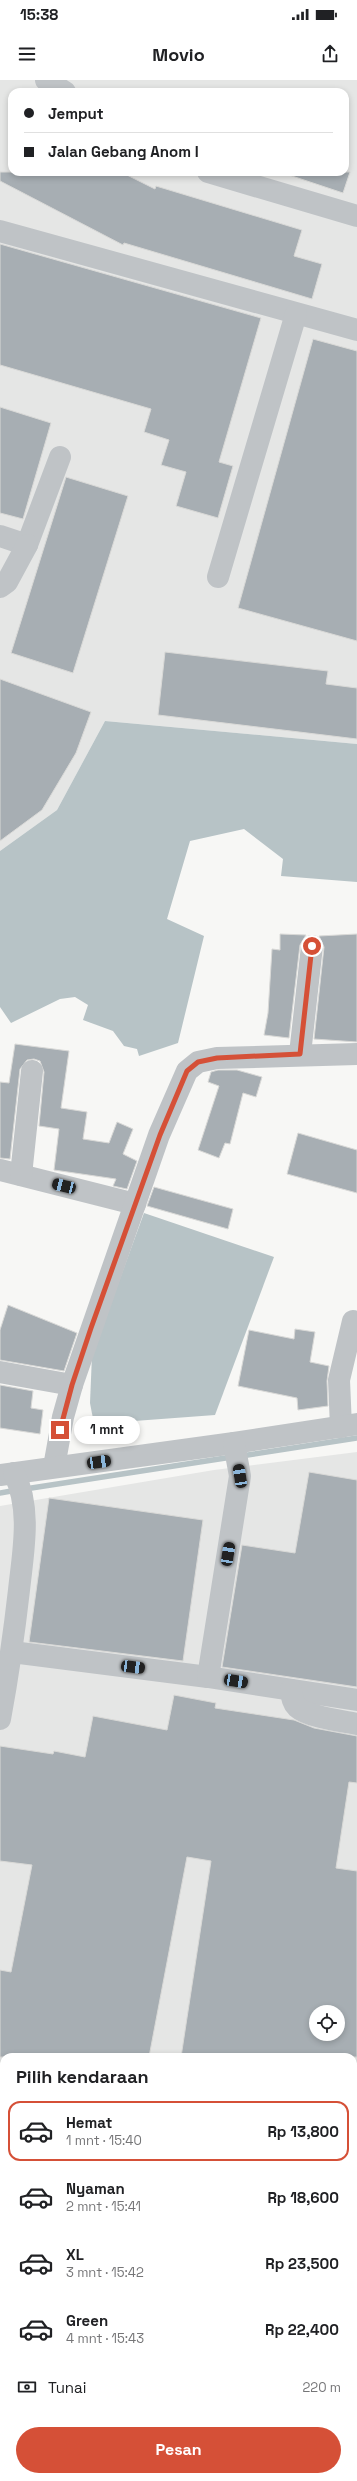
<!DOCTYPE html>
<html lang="id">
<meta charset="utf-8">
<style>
:root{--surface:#fff;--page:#f6f6f6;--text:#202124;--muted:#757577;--line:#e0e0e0;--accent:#d55037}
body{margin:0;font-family:"Space Grotesk",sans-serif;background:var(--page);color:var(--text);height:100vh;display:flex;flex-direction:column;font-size:15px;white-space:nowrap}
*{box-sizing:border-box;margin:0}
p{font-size:13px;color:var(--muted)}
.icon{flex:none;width:22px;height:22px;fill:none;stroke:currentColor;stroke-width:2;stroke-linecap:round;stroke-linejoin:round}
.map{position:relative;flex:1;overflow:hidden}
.drawer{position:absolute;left:0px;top:1973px;width:357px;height:428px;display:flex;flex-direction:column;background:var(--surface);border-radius:12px 12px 0 0;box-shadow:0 2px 6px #0003}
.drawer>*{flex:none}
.banner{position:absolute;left:8px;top:8px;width:341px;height:88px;border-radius:12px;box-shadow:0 2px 6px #0003;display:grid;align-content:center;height:88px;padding:0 16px;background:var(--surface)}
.buttons{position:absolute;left:309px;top:1925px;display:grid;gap:8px}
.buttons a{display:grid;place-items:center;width:36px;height:36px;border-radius:50%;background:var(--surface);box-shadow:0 2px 6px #0003;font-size:20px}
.end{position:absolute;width:18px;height:18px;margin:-9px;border:5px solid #d55037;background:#fff;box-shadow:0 0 0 2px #fff}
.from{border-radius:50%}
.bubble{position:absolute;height:28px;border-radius:14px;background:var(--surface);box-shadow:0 2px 6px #0003;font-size:13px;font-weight:700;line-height:28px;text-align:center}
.car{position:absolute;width:12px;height:24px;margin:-12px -6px;border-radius:5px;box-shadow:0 0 3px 1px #0007;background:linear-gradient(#222 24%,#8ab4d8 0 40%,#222 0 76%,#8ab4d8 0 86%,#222 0)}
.banner b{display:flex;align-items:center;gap:14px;height:38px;font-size:15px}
.banner b+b{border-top:1px solid var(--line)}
.banner i{width:10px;height:10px;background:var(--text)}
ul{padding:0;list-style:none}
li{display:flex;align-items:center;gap:12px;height:60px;margin:0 8px 6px;padding:0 8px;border:2px solid transparent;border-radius:12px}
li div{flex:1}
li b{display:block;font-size:15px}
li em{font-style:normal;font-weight:700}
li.current{border-color:var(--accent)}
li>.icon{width:36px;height:36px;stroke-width:1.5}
h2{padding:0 16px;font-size:18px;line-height:48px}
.pay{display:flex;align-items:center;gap:10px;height:44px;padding:0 16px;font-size:15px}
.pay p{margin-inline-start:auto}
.button{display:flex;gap:8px;margin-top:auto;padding:8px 16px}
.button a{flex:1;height:46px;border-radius:24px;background:var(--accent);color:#fff;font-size:16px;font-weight:700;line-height:46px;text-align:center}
.status{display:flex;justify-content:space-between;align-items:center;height:28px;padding:0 20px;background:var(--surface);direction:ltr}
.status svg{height:11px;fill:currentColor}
header{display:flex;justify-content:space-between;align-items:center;height:52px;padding:0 16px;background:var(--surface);font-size:18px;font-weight:700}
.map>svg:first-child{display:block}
.built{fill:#e5e6e5;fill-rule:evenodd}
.water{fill:#b7c3c6}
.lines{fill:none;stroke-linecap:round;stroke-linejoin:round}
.stream{stroke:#b7c3c6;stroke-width:5.5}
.building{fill:#a7aeb3;stroke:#d9d9d7;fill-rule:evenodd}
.minor{stroke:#bfc3c6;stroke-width:22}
.route{stroke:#d55037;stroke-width:5}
</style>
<div class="status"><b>15:38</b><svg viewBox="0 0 49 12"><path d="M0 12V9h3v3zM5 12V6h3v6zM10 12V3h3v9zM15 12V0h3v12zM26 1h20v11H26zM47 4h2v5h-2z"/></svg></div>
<header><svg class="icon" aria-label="menu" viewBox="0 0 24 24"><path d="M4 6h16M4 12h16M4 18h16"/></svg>Movio<svg class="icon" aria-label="share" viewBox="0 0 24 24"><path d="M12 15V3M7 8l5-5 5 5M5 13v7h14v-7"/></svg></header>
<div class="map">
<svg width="357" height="2401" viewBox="0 0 357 2401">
<rect width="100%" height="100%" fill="#f7f7f5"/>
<g class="built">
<path d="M0,0H357V664L105,641L57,730L0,771ZM12,12H345V92H12Z"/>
<path d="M357,1372V2401H0V1426L214,1390ZM316,1932H338V1954H316ZM4,1977H353V2397H4Z"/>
</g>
<g class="water">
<path d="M105,641L357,664V802L281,796L283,779L244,749L190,761L167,839L204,856L178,963L139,976L137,969L124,966L113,951L83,940L88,925L75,917L60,919L11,943L0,927V771L57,730Z"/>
<path d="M144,1133L274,1177L215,1335L94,1344L90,1323L92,1275Z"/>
</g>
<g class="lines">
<g class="stream">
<path d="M241,1376L357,1358"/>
<path d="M25,1409L232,1377"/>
<path d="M0,1413L17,1410"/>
</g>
</g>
<g class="building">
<path d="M0,92H121L155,109L156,106L302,150L294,176L322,184L312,219L124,163L123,165L0,101Z"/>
<path d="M289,92H350L343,113L289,95Z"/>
<path d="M0,164L261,238L219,382L233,386L218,438L176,426L186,392L161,385L169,360L144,352L151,329L0,285Z"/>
<path d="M313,259L357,271V561L238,528Z"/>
<path d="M0,327L51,343L23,439L0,433Z"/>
<path d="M66,397L128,416L73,593L11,573Z"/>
<path d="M165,572L328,591L326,604L357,608V659L158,635Z"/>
<path d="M0,599L91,632L76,673L42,730L0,761Z"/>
<path d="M280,854L306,855L300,865L289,958L264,955L268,933L272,869L280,870Z"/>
<path d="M357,854V962L314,959L324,867L319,856Z"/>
<path d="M15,964L69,971L61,1028L87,1032L83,1059L109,1063L117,1042L133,1049L123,1074L137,1081L127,1109L113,1106L116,1099L54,1090L59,1049L39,1046L44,992L40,981L34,979L27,980L20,989L10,1079L0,1078V1002L9,1003Z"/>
<path d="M218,990H237L262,997L256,1017L243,1013L230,1064L225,1063L219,1078L198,1070L219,1006L208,1002L211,992Z"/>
<path d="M298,1053L357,1070V1113L287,1094Z"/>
<path d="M154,1107L233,1129L228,1149L147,1126Z"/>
<path d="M8,1225L77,1253L64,1291L0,1280V1250Z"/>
<path d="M295,1249L315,1252L310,1282L329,1286L327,1301L328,1326L298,1330L297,1318L238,1306L249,1250L294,1259Z"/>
<path d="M0,1305L33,1311L31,1328L43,1330L40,1354L0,1348Z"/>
<path d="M309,1392L357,1400V1607L222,1587L242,1465L295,1473Z"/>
<path d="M49,1418L203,1440L183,1581L29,1562Z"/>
<path d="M174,1615L216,1623L215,1628L294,1640L314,1648L357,1656V1703L349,1702L336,1788L357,1791V1977H181L211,1781L187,1777L149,1977H0V1890L11,1892L32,1785L0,1781V1666L53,1674L54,1671L85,1677L93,1636L167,1650ZM316,1932H338V1954H316Z"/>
</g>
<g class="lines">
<g class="minor">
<path d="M46,0L65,12"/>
<path d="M208,92L357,136"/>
<path d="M0,151L357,250"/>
<path d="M0,456L27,465L60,377"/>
<path d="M218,497L296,234"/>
<path d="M0,507L7,502L27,465"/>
<path d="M300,974L312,866"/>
<path d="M0,1090L135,1124"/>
<path d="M21,1095L32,991"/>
<path d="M0,1292L72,1305"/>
<path d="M341,1347L339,1300L353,1241"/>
<path d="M54,1387L63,1337L72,1305L159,1055L187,991L198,982L217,978L357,974"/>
<path d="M0,1395L234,1363L357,1344"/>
<path d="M12,1572L208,1597L357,1620"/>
<path d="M208,1597L240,1396L234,1363"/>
<path d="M291,1610C292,1616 292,1622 297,1627C308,1637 342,1641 357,1644"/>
<path d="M0,1639C8,1596 14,1554 19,1510C23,1472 32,1429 14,1393"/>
<path d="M353,2307H357"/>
<path d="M0,2338H4"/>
<path d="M353,2340H357"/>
</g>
</g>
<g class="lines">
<path class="route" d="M60,1350L72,1305L91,1248L160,1055L187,991L198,982L217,978L300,974L312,866"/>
</g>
</svg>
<div class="buttons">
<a><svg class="icon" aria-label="locate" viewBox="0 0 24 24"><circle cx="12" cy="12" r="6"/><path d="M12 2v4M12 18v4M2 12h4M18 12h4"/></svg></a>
</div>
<i class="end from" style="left:312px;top:866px"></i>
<i class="end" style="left:60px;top:1350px"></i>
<div class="bubble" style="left:74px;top:1336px;width:66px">1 mnt</div>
<i class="car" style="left:64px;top:1106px;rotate:284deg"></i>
<i class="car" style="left:99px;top:1382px;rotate:82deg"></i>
<i class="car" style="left:240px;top:1396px;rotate:351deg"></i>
<i class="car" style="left:228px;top:1474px;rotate:9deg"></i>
<i class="car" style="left:133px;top:1587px;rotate:97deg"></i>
<i class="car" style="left:236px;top:1601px;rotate:99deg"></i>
<div class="banner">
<b><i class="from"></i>Jemput</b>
<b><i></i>Jalan Gebang Anom I</b>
</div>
<section class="drawer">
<h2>Pilih kendaraan</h2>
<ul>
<li class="current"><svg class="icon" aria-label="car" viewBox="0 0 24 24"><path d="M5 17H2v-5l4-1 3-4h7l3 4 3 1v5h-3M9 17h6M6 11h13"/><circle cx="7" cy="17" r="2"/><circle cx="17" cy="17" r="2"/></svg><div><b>Hemat</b><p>1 mnt · 15:40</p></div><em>Rp 13,800</em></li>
<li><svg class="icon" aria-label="car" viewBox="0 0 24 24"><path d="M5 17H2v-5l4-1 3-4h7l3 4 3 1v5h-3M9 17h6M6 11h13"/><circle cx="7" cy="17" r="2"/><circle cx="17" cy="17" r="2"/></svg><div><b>Nyaman</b><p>2 mnt · 15:41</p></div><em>Rp 18,600</em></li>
<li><svg class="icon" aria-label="car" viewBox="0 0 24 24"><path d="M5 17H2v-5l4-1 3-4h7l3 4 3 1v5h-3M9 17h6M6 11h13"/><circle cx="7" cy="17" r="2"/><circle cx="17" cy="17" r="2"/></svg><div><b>XL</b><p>3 mnt · 15:42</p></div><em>Rp 23,500</em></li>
<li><svg class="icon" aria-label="car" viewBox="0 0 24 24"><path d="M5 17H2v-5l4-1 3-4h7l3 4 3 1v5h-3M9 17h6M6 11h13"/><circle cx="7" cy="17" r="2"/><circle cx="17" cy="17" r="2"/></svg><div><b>Green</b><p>4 mnt · 15:43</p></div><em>Rp 22,400</em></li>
</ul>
<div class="pay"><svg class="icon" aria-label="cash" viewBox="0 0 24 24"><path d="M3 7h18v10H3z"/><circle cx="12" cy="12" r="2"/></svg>Tunai<p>220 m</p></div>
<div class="button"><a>Pesan</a></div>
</section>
</div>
